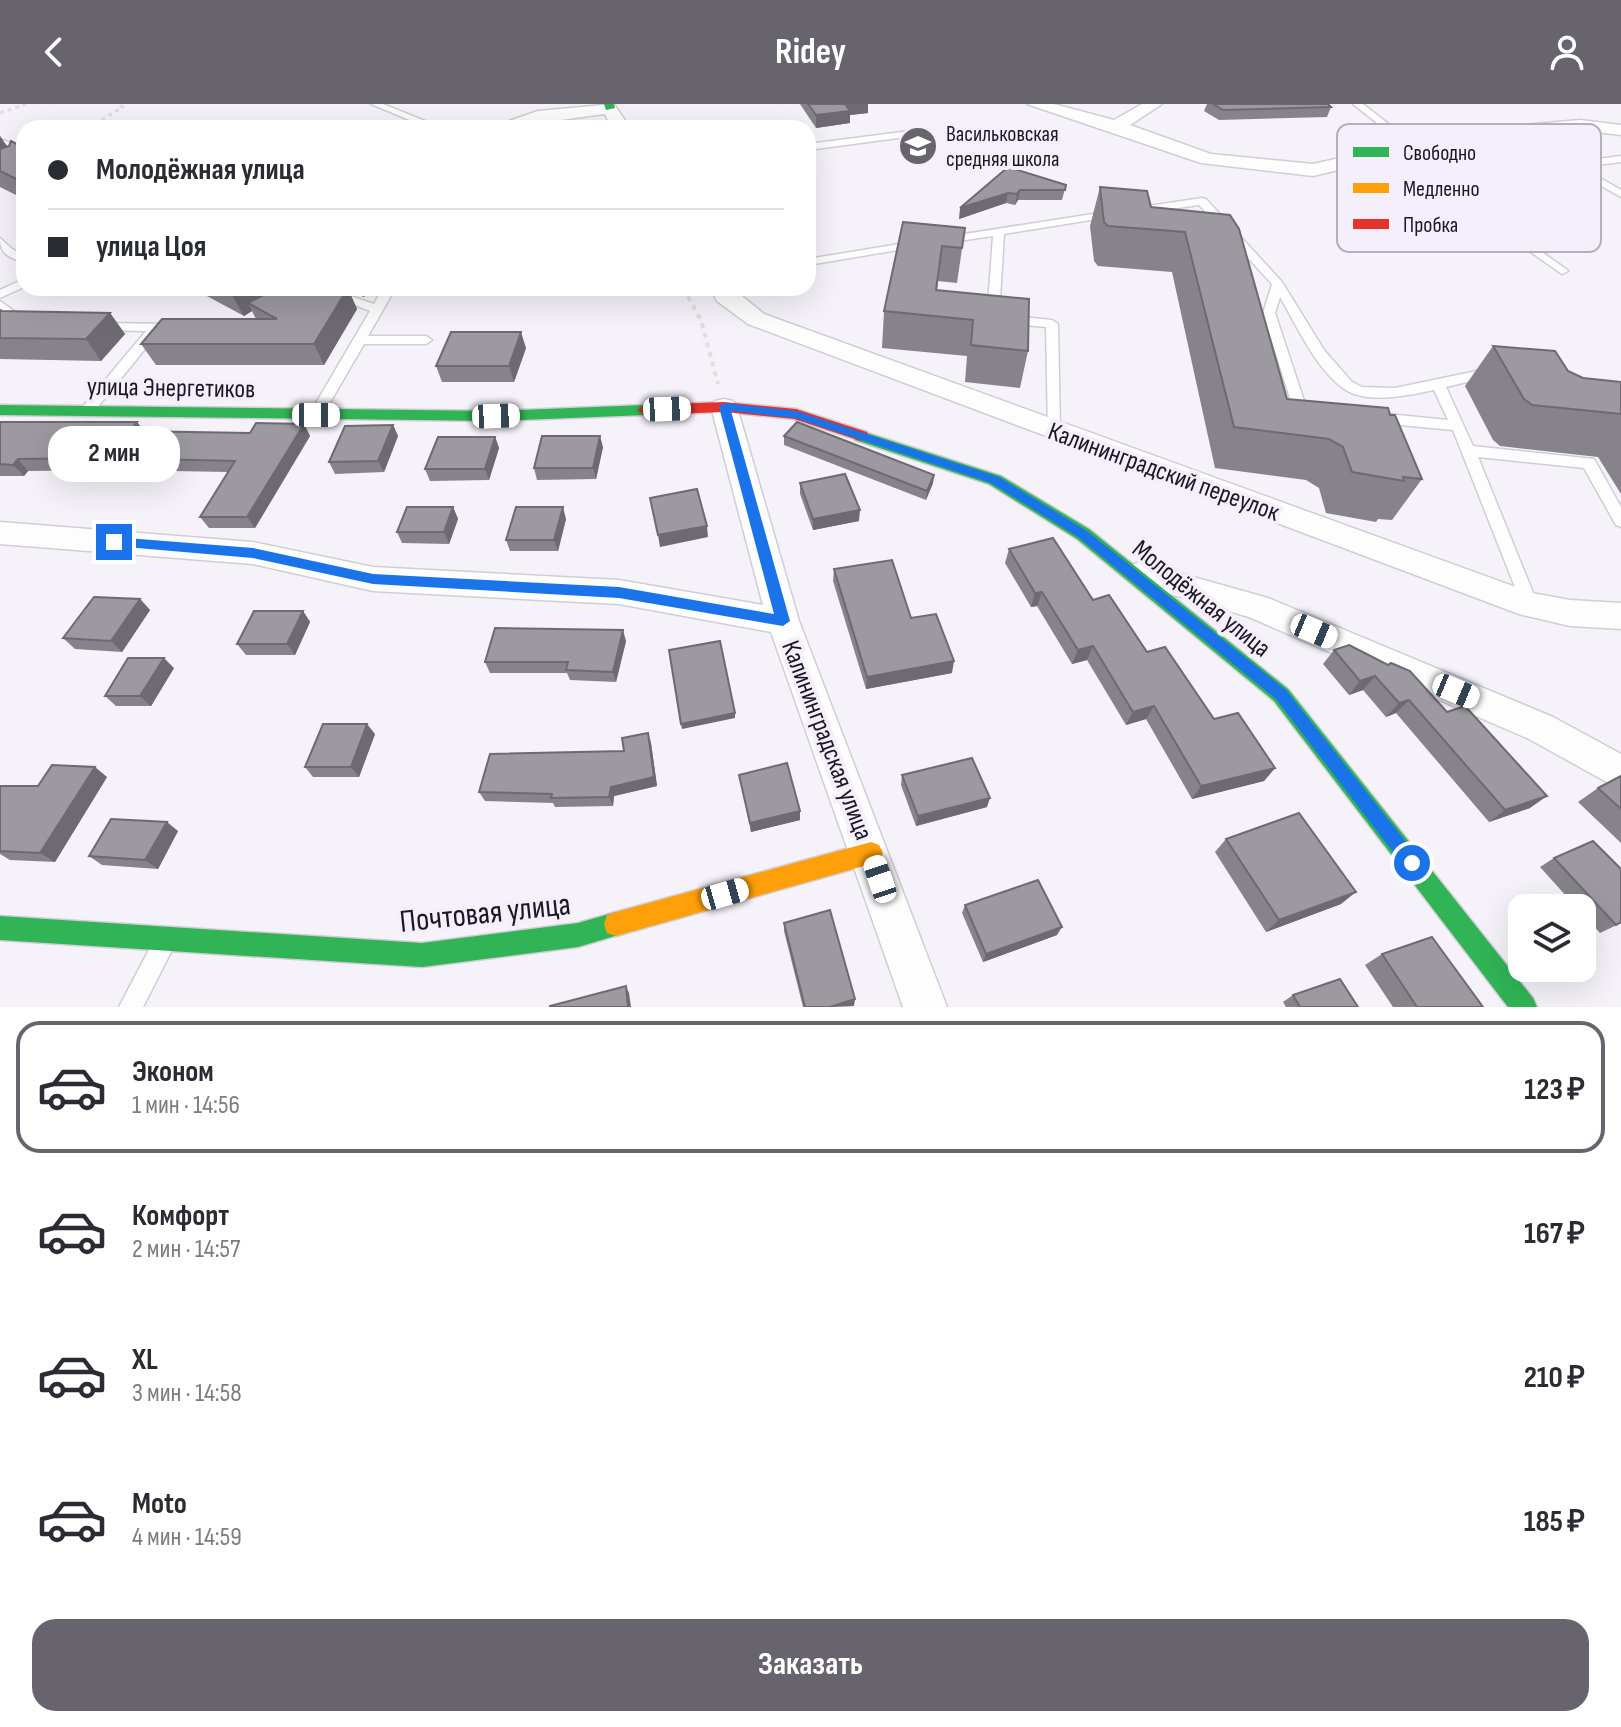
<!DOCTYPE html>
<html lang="ru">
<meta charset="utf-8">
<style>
:root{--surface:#fff;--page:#f2f2f3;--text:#2b2b33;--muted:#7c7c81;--line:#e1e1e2;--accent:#68646d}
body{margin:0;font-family:"Sofia Sans Condensed",sans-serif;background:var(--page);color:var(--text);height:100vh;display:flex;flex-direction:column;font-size:30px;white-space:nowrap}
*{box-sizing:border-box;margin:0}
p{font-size:26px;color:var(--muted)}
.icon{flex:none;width:44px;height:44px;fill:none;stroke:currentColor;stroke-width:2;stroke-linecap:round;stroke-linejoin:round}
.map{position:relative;height:903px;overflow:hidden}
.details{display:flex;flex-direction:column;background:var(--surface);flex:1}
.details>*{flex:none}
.banner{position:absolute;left:16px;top:16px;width:800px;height:176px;border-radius:24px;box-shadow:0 8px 32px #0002;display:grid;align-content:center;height:176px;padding:0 32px;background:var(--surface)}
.fabs{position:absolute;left:1508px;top:790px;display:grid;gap:16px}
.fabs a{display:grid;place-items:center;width:88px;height:88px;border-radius:16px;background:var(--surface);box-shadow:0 8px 32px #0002;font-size:40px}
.end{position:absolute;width:36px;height:36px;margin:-18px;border:10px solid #1a73e8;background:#fff;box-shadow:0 0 0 4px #fff}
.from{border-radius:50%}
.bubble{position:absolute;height:56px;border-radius:24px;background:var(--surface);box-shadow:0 8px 32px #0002;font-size:26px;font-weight:700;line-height:56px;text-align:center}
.car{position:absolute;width:24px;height:48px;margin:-24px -12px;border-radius:10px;box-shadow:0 0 6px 2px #0007;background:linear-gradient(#fff 24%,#345 0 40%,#fff 0 76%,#345 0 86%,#fff 0)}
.banner b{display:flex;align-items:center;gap:28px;height:76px;font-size:30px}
.banner b+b{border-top:2px solid var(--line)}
.banner i{width:20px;height:20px;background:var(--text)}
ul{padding:14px 0 0;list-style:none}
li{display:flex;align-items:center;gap:24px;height:132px;margin:0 16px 12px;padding:0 16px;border:4px solid transparent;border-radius:24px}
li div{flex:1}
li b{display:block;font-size:30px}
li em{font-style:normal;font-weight:700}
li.selected{border-color:var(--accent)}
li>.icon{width:72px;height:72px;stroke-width:1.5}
.primary-button{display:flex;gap:16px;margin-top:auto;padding:16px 32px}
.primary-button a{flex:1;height:92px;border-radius:24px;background:var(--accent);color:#fff;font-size:32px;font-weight:700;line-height:92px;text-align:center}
header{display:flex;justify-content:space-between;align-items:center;height:104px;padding:0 32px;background:var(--accent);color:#fff;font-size:36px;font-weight:700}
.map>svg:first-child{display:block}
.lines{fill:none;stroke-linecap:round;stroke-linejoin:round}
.lane-casing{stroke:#d1cdd5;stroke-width:3}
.street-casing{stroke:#d1cdd5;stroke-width:3}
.fast-casing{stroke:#d1cdd5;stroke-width:3}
.slow-casing{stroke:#d1cdd5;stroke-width:3}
.jam-casing{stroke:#d1cdd5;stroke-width:3}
.path-far1{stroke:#dfdee0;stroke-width:3;stroke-dasharray:4 4;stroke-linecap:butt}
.path{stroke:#dfdee0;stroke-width:4;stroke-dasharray:5 5;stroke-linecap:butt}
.lane{fill:#fefdfe;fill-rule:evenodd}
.street{fill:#fefdfe;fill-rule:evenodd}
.fast{fill:#30b455;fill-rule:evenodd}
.slow{fill:#ff9f0a;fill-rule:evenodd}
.jam{fill:#e5322d;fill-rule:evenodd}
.wall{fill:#86848a}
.shaded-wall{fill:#6d6b71}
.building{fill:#9c99a1;stroke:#6d6b71;stroke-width:2}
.route{fill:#1a73e8}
.labels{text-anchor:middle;stroke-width:8;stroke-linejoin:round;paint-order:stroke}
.far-poi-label{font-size:22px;fill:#1c1721;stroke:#f5effc;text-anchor:start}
.street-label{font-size:26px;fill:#1c1721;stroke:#f5effc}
.near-street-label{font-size:32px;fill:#1c1721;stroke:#f5effc}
.key{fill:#f5effc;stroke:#b4aeba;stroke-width:2}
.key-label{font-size:22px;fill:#1c1721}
</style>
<header><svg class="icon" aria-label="back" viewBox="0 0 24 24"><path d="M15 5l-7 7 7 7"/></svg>Ridey<svg class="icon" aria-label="person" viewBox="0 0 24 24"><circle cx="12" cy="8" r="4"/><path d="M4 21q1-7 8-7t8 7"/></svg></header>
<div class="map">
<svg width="1621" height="903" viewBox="0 0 1621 903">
<rect width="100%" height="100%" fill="#f5f2f9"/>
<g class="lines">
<g class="lane-casing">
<g id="lane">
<path d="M371,0H383L442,24H429Z"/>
<path d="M1353,0H1363L1418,43L1410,45Z"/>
<path d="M925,25L928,26V30L808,46V40Z"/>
<path d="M0,35L24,44V50L0,41Z"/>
<path d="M1621,52V58L1581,63L1621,86V93L1569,64L1445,80L1566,165L1568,167L1562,170L1431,78L1436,75Z"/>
<path d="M1202,94L1206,95L1282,178L1324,246L1352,278L1362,283L1395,284L1491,264L1496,265V271L1446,283L1473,342L1594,355L1621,403V423L1616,421L1584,364L1478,353L1538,501L1536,506H1524L1453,326L1378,319L1371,314L1378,309L1448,316L1434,286C1410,291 1379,298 1354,290C1322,278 1297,222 1280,193L1275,209L1306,303L1316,305L1318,308L1311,312L1295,310L1263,209L1272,180L1199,101L1135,110L1130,107L1135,104Z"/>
<path d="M1112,107L1116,108V112L1004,130L999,211L1052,216L1058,220L1060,326L1053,331L1048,329L1046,223L993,218L987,214L993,132L945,139L939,136L945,133Z"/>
<path d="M0,134L12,145L24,151V158C9,154 0,150 0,134Z"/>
<path d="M918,137L922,138V142L808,161V155Z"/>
<path d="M24,175V183L0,194V186Z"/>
<path d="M366,184H382L392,190L368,232H426L432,236L426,240H364L321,314H311L309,311L370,207L330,191L336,187L374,200L379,191Z"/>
<path d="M0,197L28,217V223H20L0,207Z"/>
<path d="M99,219L175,220L181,224L175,228H159L91,311L86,312L79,308L81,305L146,227L95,226L93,223Z"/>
<path d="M161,835L169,838L172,846L143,903H119L153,838Z"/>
</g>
</g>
<g class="street-casing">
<g id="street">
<path d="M614,0L630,24H612L605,10C566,14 527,24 489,24L538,7Z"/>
<path d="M1027,0H1054L1114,16L1142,0H1162L1130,21L1211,50L1313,60L1438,32L1491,24L1580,16L1621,21V31L1580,26L1491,34L1438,42L1313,72L1201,59Z"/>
<path d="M710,184H732L764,210L1532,489L1570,496L1621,499V525L1570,522L1519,510L748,220L717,197Z"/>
<path d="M724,295L733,297L737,303L799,517L947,903H903L771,528L619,500L373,487L253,460L0,440V418L253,438L373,463L619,476L763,501L711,303L715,297Z"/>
<path d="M1140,458L1268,494L1553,613L1621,650V686L1529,635L1249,513L1129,478L1125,470L1129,462Z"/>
</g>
</g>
<g class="fast-casing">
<g id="fast">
<path d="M604,0H614L615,4L606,6Z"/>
<path d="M0,301L496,307L645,301L653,306L645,311L496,317L0,311Z"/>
<path d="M861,327L1001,372L1089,425L1288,585L1533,894L1537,903H1508L1274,597L1077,435L989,380L855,336L853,332Z"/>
<path d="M616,808L625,811L628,820L625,829L578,843L422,863L0,836V812L422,839L578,819Z"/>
</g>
</g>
<g class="slow-casing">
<path id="slow" d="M871,738L879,741L883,749L879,757L871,760L616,832L607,829L604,820L607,811L616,808Z"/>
</g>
<g class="jam-casing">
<path id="jam" d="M724,298L796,305L867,328L869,332L861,337L794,315L724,308L645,311L637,306L645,301Z"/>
</g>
<g class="path-far1">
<path d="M0,9L26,0"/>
<path d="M88,24L123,3L117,0"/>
</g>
<path class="path" d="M683,184L701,216L718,280"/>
<use href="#lane" class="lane"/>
<use href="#street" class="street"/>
<use href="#fast" class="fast"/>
<use href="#slow" class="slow"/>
<use href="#jam" class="jam"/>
</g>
<g class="wall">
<path d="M800,0H868V9L850,11V19L816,24Z"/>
<path d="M1207,0H1328L1331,3L1327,13L1219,16L1204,7Z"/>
<path d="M0,32L7,43L24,44V95L0,83Z"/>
<path d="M1008,63L1066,81L1062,96H1018L1015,101L1006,99L959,115Z"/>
<path d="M1100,83L1151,103L1230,111L1287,295L1422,375L1392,416L1378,415L1376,418L1326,409L1319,384L1306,376L1215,364L1172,168L1098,162L1094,157L1090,122Z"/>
<path d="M903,118L965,124L957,179L938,177L937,186L1028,247L1020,284L965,278L967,252L882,244L884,207Z"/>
<path d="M192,184H365L367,188L364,193L349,188L357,205L324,261H156L141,240L256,215L252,207L244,212Z"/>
<path d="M0,206L2,207L110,209L125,230L101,257L0,255Z"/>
<path d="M1493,242L1568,267L1583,274L1621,278V390L1598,353L1500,342L1493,336L1465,282Z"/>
<path d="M526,244L514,278H442L436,262Z"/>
<path d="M0,318H137L144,327L250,329L304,320L310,332L255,424H209L200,413L228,368L118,366L28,367L24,372H0Z"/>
<path d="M393,321L398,332L384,368L335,370L329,358Z"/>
<path d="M784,332L934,371L933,379L926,396L784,341Z"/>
<path d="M495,333L499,344L489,376L430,377L425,365Z"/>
<path d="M603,343L596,375L537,376L534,364Z"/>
<path d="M800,379L859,417L813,426L800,390Z"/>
<path d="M453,403L458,415L449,440L402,439L397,428Z"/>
<path d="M566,415L558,447H510L506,436Z"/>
<path d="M1009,445L1093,496L1214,615L1275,664L1264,677L1192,695L1146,615L1126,621L1087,556L1072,560L1037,502L1031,503L1005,459Z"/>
<path d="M834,465L911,514L952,569L866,585L833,477Z"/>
<path d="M140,495L150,506L122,548L75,545L63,534Z"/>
<path d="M303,507L310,518L295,551H246L237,540Z"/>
<path d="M626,537L616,578L570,576L567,569H490L485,558Z"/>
<path d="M1349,541L1530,704L1489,718L1396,609L1386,613L1363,586L1349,591L1323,560L1334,546Z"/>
<path d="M174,564L151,602H116L105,592Z"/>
<path d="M648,629L651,639L657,682L614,692L613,702L555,703L553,699L485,697L479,688L624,647Z"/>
<path d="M375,630L359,673H313L305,663Z"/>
<path d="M739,671L800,707V716L751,728Z"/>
<path d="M902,671L987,703L916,722L901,681Z"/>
<path d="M1621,672V739L1578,698L1598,684Z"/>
<path d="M107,673L55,758L10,756L0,750V682H38Z"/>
<path d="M178,727L158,765L102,761L89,752Z"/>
<path d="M1226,735L1341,800L1266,828L1215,748Z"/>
<path d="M1554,754L1621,819L1600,829L1582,809V804H1577L1540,763Z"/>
<path d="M965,801L1057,831L983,858L962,809Z"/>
<path d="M784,819L854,902L803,903L784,827Z"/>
<path d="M1382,850L1483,903H1393L1365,861Z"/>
<path d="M1293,891L1358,903H1286L1283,898Z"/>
</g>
<g class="shaded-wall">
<path d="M845,0H868V9L850,11V19L816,24V11Z"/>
<path d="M0,32L14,52L0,57Z"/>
<path d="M1020,86L1018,96L1015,101L1017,90Z"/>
<path d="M1008,89L1006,99L959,115L960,104Z"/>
<rect x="808" y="118" width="3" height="11"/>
<path d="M228,184H278L248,199L252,207L244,212Z"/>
<path d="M348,184L357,205L324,261L314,240Z"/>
<path d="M364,184H365L367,188L364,193L361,188Z"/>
<path d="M110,209L125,230L101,257L86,235Z"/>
<path d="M521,228L526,244L514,278L509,262Z"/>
<path d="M137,318L145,329L130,327Z"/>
<path d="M304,320L310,332L255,424L247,413Z"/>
<path d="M393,321L398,332L384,368L378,357Z"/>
<path d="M600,332L603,343L596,375L593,364Z"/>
<path d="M495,333L499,344L489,376L485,365Z"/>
<path d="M18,355L28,367L24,372L13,361Z"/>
<path d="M934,371L933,379L926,396L927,387Z"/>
<path d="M453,403L458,415L449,440L444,428Z"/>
<path d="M563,403L566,415L558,447L554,436Z"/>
<path d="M860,406L859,417L813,426V415Z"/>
<path d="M707,422L708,433L660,443L658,431Z"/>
<path d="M1042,488L1037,502L1031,503L1035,489Z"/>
<path d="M140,495L150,506L122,548L111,537Z"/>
<path d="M303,507L310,518L295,551L287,540Z"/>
<path d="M623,526L626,537L616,578L613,568Z"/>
<path d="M1093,542L1087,556L1072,560L1078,546Z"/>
<path d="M164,554L174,564L151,602L140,592Z"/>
<path d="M954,557L952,569L866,585L867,573Z"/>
<path d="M1375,572L1363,586L1349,591L1360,577Z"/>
<path d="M1409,596L1396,609L1386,613L1399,599Z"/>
<path d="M1154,602L1146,615L1126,621L1133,608Z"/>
<path d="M735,609V614L682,625L681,620Z"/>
<path d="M367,620L375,630L359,673L351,663Z"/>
<path d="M648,629L651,639L657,682L614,692L613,702L609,693L611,683Z"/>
<path d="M95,663L107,673L55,758L40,749Z"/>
<path d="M1275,664L1264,677L1192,695L1201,682Z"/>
<path d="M1547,692L1530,704L1489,718L1505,706Z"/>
<path d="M990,694L987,703L916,722L918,712Z"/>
<path d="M800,707V716L751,728L750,719Z"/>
<path d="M167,718L178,727L158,765L145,756Z"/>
<path d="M1356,788L1341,800L1266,828L1279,816Z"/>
<path d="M1062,823L1057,831L983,858L986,850Z"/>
<path d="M626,882L629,889L631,903H628Z"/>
<path d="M855,895L854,902L830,903Z"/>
</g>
<g class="building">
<path d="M808,0H845L850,7L816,11Z"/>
<path d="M1213,0H1328L1331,3L1223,6Z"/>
<path d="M11,37L24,44V79L0,67V45L9,42Z"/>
<path d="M1008,63L1066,81L1065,86H1020L1017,90L1008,89L960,104Z"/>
<path d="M1100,83L1147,87L1151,103L1230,111L1239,125L1287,295L1388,304L1390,311H1395L1422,375L1403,373L1404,377L1352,368L1343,343L1329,335L1234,323L1185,128L1108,122L1104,118Z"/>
<path d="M903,118L965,124L962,144L942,142L936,186L1029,195L1028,247L971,241L973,216L884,207Z"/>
<path d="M277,184H348L314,240H141L162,215H277L248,199Z"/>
<path d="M351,184H364L361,188Z"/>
<path d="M0,206L2,207L110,209L86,235L0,234Z"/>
<path d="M451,228H521L509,262H436Z"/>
<path d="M1493,242L1555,247L1568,267L1583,274L1621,278V310L1532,301L1524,295Z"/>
<path d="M0,318H137L130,327L250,329L256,319L304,320L247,413H200L235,357L109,354L18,355L13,361L0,360Z"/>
<path d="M797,318L934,371L927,387L784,332Z"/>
<path d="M393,321L378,357L329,358L345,322Z"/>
<path d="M542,332H600L593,364H534Z"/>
<path d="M438,333H495L485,365H425Z"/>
<path d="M845,370L860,406L813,415L800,379Z"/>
<path d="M697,385L707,422L658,431L650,394Z"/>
<path d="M407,403H453L444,428H397Z"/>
<path d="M516,403H563L554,436H506Z"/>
<path d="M1053,434L1093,496L1109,491L1147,548L1165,543L1214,615L1238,609L1275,664L1201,682L1154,602L1133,608L1093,542L1078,546L1042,488L1035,489L1009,445Z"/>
<path d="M892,456L911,514L936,510L954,557L867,573L834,465Z"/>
<path d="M94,493L140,495L111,537L63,534Z"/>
<path d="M254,507H303L287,540H237Z"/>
<path d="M495,524L623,526L613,568L566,566L568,558H485Z"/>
<path d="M720,537L735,609L681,620L669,546Z"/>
<path d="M1349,541L1388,561L1391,559L1410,567L1447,608L1465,602L1547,692L1505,706L1409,596L1399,599L1375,572L1360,577L1334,546Z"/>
<path d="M128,554H164L140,592H105Z"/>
<path d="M323,620H367L351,663H305Z"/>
<path d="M648,629L654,673L611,683L609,693L551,694L552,690L479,688L490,650L624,647L622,634Z"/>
<path d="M972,654L990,694L918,712L902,671Z"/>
<path d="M787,659L800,707L750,719L739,671Z"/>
<path d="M52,661L95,663L40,749L0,747V682H38Z"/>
<path d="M1621,672V705L1598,684Z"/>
<path d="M1299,709L1356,788L1279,816L1226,735Z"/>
<path d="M111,715L167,718L145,756L89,752Z"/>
<path d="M1593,737L1621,765V818L1616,821L1554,754Z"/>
<path d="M1038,776L1062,823L986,850L965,801Z"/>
<path d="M830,806L855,895L830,903H805L784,819Z"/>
<path d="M1432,833L1483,903H1417L1382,850Z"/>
<path d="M1340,875L1358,903H1300L1293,891Z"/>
<path d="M626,882L628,903H550V902Z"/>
</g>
<path class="route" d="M724,299L796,307L999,373L1087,427L1286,586L1418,753V765H1406L1276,595L1078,433L991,379L795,314L731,307L790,517L783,522L619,494L373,480L253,454L114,442L107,438L114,433L253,444L373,470L619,483L774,510L719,303Z"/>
<defs>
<g id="school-disc" transform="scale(2)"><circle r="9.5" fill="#68646d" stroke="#f5effc"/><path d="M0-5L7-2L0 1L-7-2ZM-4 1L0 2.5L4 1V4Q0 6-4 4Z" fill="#fff"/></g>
</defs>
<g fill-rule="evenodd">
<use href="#school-disc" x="918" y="42"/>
</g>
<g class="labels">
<g class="far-poi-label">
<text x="946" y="37">Васильковская<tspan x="946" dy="25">средняя школа</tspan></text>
</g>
<g class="street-label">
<text transform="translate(171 283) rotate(1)" y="9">улица Энергетиков</text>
<text transform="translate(1164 367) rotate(20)" y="9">Калининградский переулок</text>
<text transform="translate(1202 494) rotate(39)" y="9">Молодёжная улица</text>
<text transform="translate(828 636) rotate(69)" y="9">Калининградская улица</text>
</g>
<g class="near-street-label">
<text transform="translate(485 808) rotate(-6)" y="11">Почтовая улица</text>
</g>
</g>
<rect x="1337" y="20" width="264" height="128" rx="12" class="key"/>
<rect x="1353" y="43" width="36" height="10" fill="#30b455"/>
<rect x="1353" y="79" width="36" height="10" fill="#ff9f0a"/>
<rect x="1353" y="115" width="36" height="10" fill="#e5322d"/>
<g class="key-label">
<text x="1403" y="56">Свободно</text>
<text x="1403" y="92">Медленно</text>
<text x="1403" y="128">Пробка</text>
</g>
</svg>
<div class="fabs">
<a><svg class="icon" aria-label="layers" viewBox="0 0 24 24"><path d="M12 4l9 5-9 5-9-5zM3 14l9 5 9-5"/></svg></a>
</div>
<i class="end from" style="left:1412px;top:759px"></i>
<i class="end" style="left:114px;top:438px"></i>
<div class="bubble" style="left:48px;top:322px;width:132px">2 мин</div>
<i class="car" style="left:667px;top:305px;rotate:88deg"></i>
<i class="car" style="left:316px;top:311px;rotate:90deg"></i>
<i class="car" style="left:496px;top:312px;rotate:88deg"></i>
<i class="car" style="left:1314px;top:527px;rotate:113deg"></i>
<i class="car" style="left:1456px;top:587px;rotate:113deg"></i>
<i class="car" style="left:880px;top:775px;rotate:341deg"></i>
<i class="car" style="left:725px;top:790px;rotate:74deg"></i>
<div class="banner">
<b><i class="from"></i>Молодёжная улица</b>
<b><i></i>улица Цоя</b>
</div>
</div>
<section class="details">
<ul>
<li class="selected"><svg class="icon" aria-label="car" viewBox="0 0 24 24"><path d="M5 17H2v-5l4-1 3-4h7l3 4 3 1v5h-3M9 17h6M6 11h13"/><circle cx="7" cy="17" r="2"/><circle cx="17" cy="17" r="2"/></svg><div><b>Эконом</b><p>1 мин · 14:56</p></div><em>123 ₽</em></li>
<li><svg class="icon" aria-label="car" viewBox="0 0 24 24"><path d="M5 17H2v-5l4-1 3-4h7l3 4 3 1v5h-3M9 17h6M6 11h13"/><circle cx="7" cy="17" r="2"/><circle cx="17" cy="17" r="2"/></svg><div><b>Комфорт</b><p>2 мин · 14:57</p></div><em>167 ₽</em></li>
<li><svg class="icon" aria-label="car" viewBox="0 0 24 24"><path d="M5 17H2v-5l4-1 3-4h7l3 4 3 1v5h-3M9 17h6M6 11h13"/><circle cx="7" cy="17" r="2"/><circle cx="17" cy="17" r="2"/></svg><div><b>XL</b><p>3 мин · 14:58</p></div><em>210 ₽</em></li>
<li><svg class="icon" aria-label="car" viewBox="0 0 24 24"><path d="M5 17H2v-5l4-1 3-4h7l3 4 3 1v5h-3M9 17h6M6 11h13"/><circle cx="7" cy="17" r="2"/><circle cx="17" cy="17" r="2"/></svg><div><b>Moto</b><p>4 мин · 14:59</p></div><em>185 ₽</em></li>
</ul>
<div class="primary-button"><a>Заказать</a></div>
</section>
